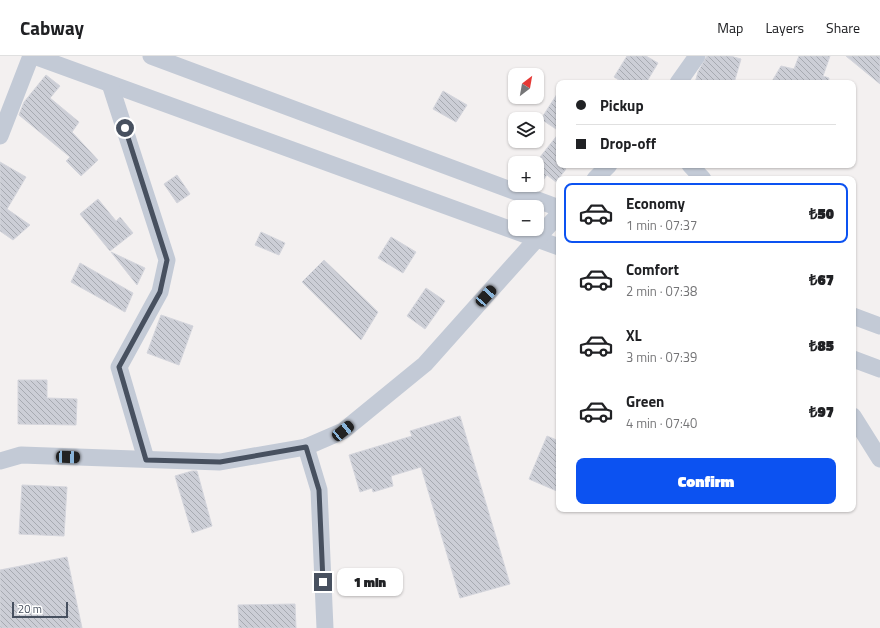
<!DOCTYPE html>
<meta charset="utf-8">
<style>
:root{--surface:#fff;--page:#f6f6f6;--text:#202124;--muted:#757577;--line:#e0e0e0;--accent:#0c52f1}
body{margin:0;font-family:"Titillium Web",sans-serif;background:var(--page);color:var(--text);height:100vh;display:flex;flex-direction:column;font-size:15px;white-space:nowrap}
*{box-sizing:border-box;margin:0}
p{font-size:13px;color:var(--muted)}
.icon{flex:none;width:22px;height:22px;fill:none;stroke:currentColor;stroke-width:2;stroke-linecap:round;stroke-linejoin:round}
.map{position:relative;flex:1;overflow:hidden}
.details{position:absolute;left:556px;top:120px;width:300px;height:336px;display:flex;flex-direction:column;background:var(--surface);border-radius:8px;box-shadow:0 1px 3px #0004}
.details>*{flex:none}
.hud{position:absolute;left:556px;top:24px;width:300px;height:88px;border-radius:8px;box-shadow:0 1px 3px #0004;display:grid;align-content:center;height:88px;padding:0 20px;background:var(--surface)}
.needle{width:26px;rotate:31deg}
.buttons{position:absolute;left:508px;top:12px;display:grid;gap:8px}
.buttons a{display:grid;place-items:center;width:36px;height:36px;border-radius:8px;background:var(--surface);box-shadow:0 1px 3px #0004;font-size:20px}
.scale{position:absolute;left:12px;bottom:10px;width:56px;box-sizing:border-box;padding-left:4px;border:2px solid #47505f;border-top:0;font-size:11px;line-height:14px;white-space:nowrap;color:#47505f;-webkit-text-stroke:3px #fff;paint-order:stroke}
.end{position:absolute;width:18px;height:18px;margin:-9px;border:5px solid #47505f;background:#fff;box-shadow:0 0 0 2px #fff}
.from{border-radius:50%}
.bubble{position:absolute;height:28px;border-radius:8px;background:var(--surface);box-shadow:0 1px 3px #0004;font-size:13px;font-weight:800;line-height:28px;text-align:center}
.car{position:absolute;width:12px;height:24px;margin:-12px -6px;border-radius:5px;box-shadow:0 0 3px 1px #0007;background:linear-gradient(#222 24%,#8ab4d8 0 40%,#222 0 76%,#8ab4d8 0 86%,#222 0)}
.hud b{display:flex;align-items:center;gap:14px;height:38px;font-size:15px}
.hud b+b{border-top:1px solid var(--line)}
.hud i{width:10px;height:10px;background:var(--text)}
ul{padding:7px 0 0;list-style:none}
li{display:flex;align-items:center;gap:12px;height:60px;margin:0 8px 6px;padding:0 12px;border:2px solid transparent;border-radius:8px}
li div{flex:1}
li b{display:block;font-size:15px}
li em{font-style:normal;font-weight:800}
li.selected{border-color:var(--accent)}
li>.icon{width:36px;height:36px;stroke-width:1.5}
.button{display:flex;gap:8px;margin-top:auto;padding:8px 20px}
.button a{flex:1;height:46px;border-radius:8px;background:var(--accent);color:#fff;font-size:16px;font-weight:800;line-height:46px;text-align:center}
header{display:flex;align-items:center;gap:24px;box-sizing:border-box;height:56px;padding:0 20px;background:var(--surface);border-bottom:1px solid var(--line)}
header strong{font-size:19px}
nav{display:flex;gap:22px;margin-inline-start:auto;font-size:14px}
.map>svg:first-child{display:block}
.building{fill:url(#building-back-hatch);stroke:#d4d5dc}
.lines{fill:none;stroke-linecap:round;stroke-linejoin:round}
.street{stroke:#c3cad6;stroke-width:17}
.route{stroke:#47505f;stroke-width:5}
</style>
<header>
<strong>Cabway</strong>
<nav><a>Map</a><a>Layers</a><a>Share</a></nav>
</header>
<div class="map">
<svg width="880" height="572" viewBox="0 0 880 572">
<defs>
<pattern id="building-back-hatch" width="6" height="6" patternUnits="userSpaceOnUse"><rect width="6" height="6" fill="#ccced6"/><path d="M-1 5l2 2M0 0l6 6M5-1l2 2" fill="none" stroke="#a7aab1"/></pattern>
</defs>
<rect width="100%" height="100%" fill="#f3f0f0"/>
<g class="building">
<path d="M627,0H646L658,7L646,27H624L614,21Z"/>
<path d="M707,0H730L741,3L734,27H695L698,16Z"/>
<path d="M799,0H830L823,20L829,22L828,27H771L781,10L794,13Z"/>
<path d="M846,0H880V28Z"/>
<path d="M46,19L60,30L50,42L79,66L72,76L98,104L81,120L66,105L70,101L19,59L24,46Z"/>
<path d="M443,35L467,49L456,66L433,53Z"/>
<path d="M559,35V75L541,63Z"/>
<path d="M559,77V109L566,113L556,126L547,119L537,132V105Z"/>
<path d="M0,106L26,121L7,153L30,169L13,184L0,175Z"/>
<path d="M177,119L190,138L177,147L164,128Z"/>
<path d="M98,143L116,165L120,161L133,177L110,195L80,158Z"/>
<path d="M261,176L285,187L279,199L255,189Z"/>
<path d="M391,181L416,196L403,217L378,202Z"/>
<path d="M111,196L145,212L137,229Z"/>
<path d="M324,204L378,256L361,284L302,226Z"/>
<path d="M80,207L133,237L125,256L71,226Z"/>
<path d="M426,232L445,245L425,273L407,260Z"/>
<path d="M161,259L193,270L179,309L147,297Z"/>
<path d="M18,324H47V342L77,343L76,369L18,368Z"/>
<path d="M460,360L510,528L460,542L421,411L391,420L393,430L373,436L372,432L360,436L349,399L412,380L410,375Z"/>
<path d="M547,380L559,385V436L529,423Z"/>
<path d="M192,415H197L212,470L192,477L175,420Z"/>
<path d="M22,429L67,431L64,480L19,478Z"/>
<path d="M67,501L82,572H0V514Z"/>
<path d="M295,548L296,572H239L238,549Z"/>
</g>
<g class="lines">
<g class="street">
<path d="M34,0L559,191"/>
<path d="M151,0L559,152"/>
<path d="M678,27L697,0"/>
<path d="M110,28L167,204L160,236L119,311L146,403"/>
<path d="M0,80L31,0"/>
<path d="M690,109L703,123"/>
<path d="M595,123L609,109"/>
<path d="M853,260L880,270"/>
<path d="M853,303L880,313"/>
<path d="M853,360L880,403"/>
<path d="M306,391L319,434L325,572"/>
<path d="M0,405L21,399L220,406L306,391L343,375L425,308L559,158"/>
</g>
</g>
<g class="lines">
<path class="route" d="M125,72L167,204L160,236L119,311L146,404L220,406L306,391L319,434L323,526"/>
</g>
</svg>
<div class="buttons">
<a><svg class="needle" viewBox="-14 -14 28 28"><path d="M0-13l5 13h-10z" fill="#e53935"/><path d="M0 13l5-13h-10z" fill="#757577"/></svg></a>
<a><svg class="icon" aria-label="layers" viewBox="0 0 24 24"><path d="M12 4l9 5-9 5-9-5zM3 14l9 5 9-5"/></svg></a>
<a>+</a>
<a>−</a>
</div>
<div class="scale">20 m</div>
<i class="end from" style="left:125px;top:72px"></i>
<i class="end" style="left:323px;top:526px"></i>
<div class="bubble" style="left:337px;top:512px;width:66px">1 min</div>
<i class="car" style="left:486px;top:240px;rotate:42deg"></i>
<i class="car" style="left:343px;top:375px;rotate:51deg"></i>
<i class="car" style="left:68px;top:401px;rotate:92deg"></i>
<div class="hud">
<b><i class="from"></i>Pickup</b>
<b><i></i>Drop-off</b>
</div>
<section class="details">
<ul>
<li class="selected"><svg class="icon" aria-label="car" viewBox="0 0 24 24"><path d="M5 17H2v-5l4-1 3-4h7l3 4 3 1v5h-3M9 17h6M6 11h13"/><circle cx="7" cy="17" r="2"/><circle cx="17" cy="17" r="2"/></svg><div><b>Economy</b><p>1 min · 07:37</p></div><em>₺50</em></li>
<li><svg class="icon" aria-label="car" viewBox="0 0 24 24"><path d="M5 17H2v-5l4-1 3-4h7l3 4 3 1v5h-3M9 17h6M6 11h13"/><circle cx="7" cy="17" r="2"/><circle cx="17" cy="17" r="2"/></svg><div><b>Comfort</b><p>2 min · 07:38</p></div><em>₺67</em></li>
<li><svg class="icon" aria-label="car" viewBox="0 0 24 24"><path d="M5 17H2v-5l4-1 3-4h7l3 4 3 1v5h-3M9 17h6M6 11h13"/><circle cx="7" cy="17" r="2"/><circle cx="17" cy="17" r="2"/></svg><div><b>XL</b><p>3 min · 07:39</p></div><em>₺85</em></li>
<li><svg class="icon" aria-label="car" viewBox="0 0 24 24"><path d="M5 17H2v-5l4-1 3-4h7l3 4 3 1v5h-3M9 17h6M6 11h13"/><circle cx="7" cy="17" r="2"/><circle cx="17" cy="17" r="2"/></svg><div><b>Green</b><p>4 min · 07:40</p></div><em>₺97</em></li>
</ul>
<div class="button"><a>Confirm</a></div>
</section>
</div>
